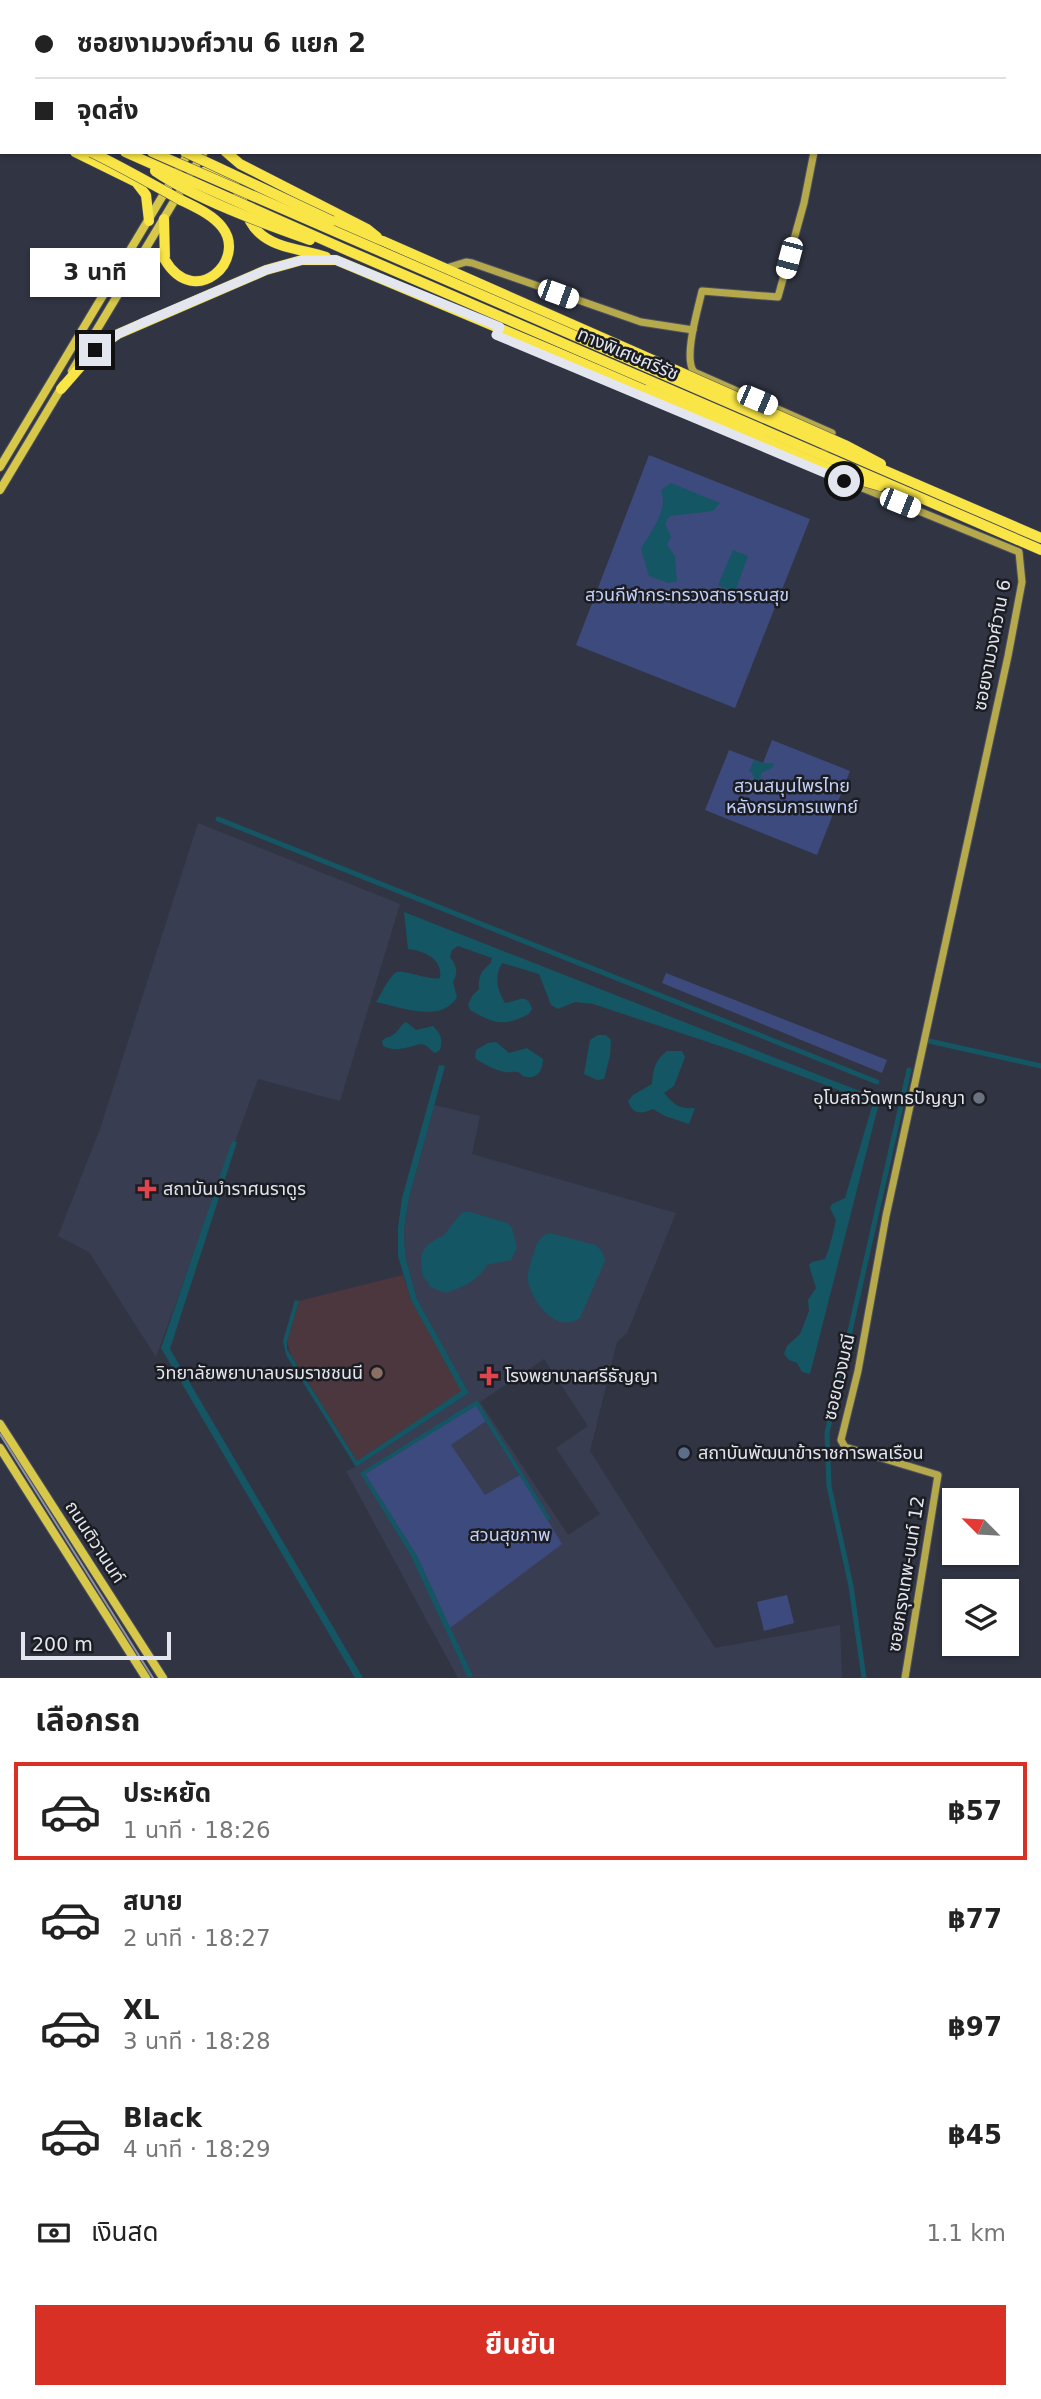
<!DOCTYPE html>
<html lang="th">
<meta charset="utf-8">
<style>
:root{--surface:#fff;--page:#f6f6f6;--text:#222;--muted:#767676;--line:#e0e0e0;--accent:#d93025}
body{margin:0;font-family:"DejaVu Sans","Noto Sans Thai",sans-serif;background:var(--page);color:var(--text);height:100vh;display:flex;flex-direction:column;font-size:26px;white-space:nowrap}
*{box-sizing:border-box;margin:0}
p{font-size:23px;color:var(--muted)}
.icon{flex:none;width:38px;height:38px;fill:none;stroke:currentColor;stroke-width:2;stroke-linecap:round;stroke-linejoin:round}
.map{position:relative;height:1678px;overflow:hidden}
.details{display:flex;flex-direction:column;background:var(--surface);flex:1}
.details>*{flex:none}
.hud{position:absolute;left:0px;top:0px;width:1041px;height:154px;box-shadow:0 2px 5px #0004;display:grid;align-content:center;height:154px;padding:0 35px;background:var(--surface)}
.needle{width:46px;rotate:294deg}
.fabs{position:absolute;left:942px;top:1488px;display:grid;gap:14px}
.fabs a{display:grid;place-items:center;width:77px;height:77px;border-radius:0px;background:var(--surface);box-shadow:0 2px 5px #0004;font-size:35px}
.scale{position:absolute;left:21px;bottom:18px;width:150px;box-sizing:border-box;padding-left:7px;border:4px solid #e3e6ef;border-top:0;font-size:19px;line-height:24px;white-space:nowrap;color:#e3e6ef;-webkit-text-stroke:5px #1b1d23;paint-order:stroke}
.end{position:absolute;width:32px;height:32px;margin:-16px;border:9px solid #e3e6ef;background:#111;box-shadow:0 0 0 4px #111}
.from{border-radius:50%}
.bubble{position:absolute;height:49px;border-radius:0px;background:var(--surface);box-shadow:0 2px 5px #0004;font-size:23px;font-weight:700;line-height:49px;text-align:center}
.car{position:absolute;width:21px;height:42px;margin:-21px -10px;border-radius:9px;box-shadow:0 0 5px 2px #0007;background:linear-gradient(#fff 24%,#345 0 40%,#fff 0 76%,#345 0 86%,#fff 0)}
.hud b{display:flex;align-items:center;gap:24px;height:66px;font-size:26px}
.hud b+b{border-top:2px solid var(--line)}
.hud i{width:18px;height:18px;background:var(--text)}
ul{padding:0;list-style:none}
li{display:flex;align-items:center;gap:21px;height:98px;margin:0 14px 10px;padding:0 21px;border:4px solid transparent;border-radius:0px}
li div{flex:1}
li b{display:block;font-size:26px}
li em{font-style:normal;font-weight:700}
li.active{border-color:var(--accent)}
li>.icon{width:63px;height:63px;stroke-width:1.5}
h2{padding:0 35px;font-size:32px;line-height:84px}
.pay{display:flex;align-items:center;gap:18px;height:77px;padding:0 35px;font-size:26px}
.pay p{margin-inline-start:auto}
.button{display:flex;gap:14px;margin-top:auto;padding:14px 35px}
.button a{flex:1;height:80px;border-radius:0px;background:var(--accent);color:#fff;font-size:28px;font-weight:700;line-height:80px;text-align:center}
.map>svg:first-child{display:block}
.built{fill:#383d51;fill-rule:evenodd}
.education{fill:#4b373d}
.green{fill:#3d4a7d}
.water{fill:#145663}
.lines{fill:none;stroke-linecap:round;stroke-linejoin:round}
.canal{stroke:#145663;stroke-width:5}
.secondary-casing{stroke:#4d515f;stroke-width:9}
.primary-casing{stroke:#4d515f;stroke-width:10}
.highway-casing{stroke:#4d515f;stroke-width:11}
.secondary{stroke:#b5a94b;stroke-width:7}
.primary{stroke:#d8c84a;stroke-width:8}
.highway{stroke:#f9e545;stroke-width:10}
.rail{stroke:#90939f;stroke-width:2}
.highway-bridge-casing{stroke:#4d515f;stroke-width:11;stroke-linecap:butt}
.highway-bridge{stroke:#f9e545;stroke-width:10}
.route{stroke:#e3e6ef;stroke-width:9}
.worship-dot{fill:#6b7280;stroke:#1b1d23;stroke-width:2.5}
.health-dot{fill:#e0444e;stroke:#1b1d23;stroke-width:2.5}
.education-dot{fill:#8d6e63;stroke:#1b1d23;stroke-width:2.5}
.service-dot{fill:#5c6f8a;stroke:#1b1d23;stroke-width:2.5}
.labels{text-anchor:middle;stroke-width:5;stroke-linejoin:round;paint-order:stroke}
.street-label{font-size:18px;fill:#e3e6ef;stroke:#1b1d23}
.park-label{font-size:18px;fill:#c4d1f8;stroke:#1b1d23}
.poi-label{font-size:18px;fill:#e3e6ef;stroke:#1b1d23;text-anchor:start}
</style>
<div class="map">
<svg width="1041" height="1678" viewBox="0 0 1041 1678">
<rect width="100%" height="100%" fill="#313543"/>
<g class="built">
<path d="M198,823L400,904L340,1101L258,1079L156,1357L89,1252L58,1236L100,1129Z"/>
<path d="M434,1105L480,1116L472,1154L676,1213L627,1333L617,1342L590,1451L715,1648L840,1625L842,1678H458L346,1471L356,1467L469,1393L417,1299L405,1255L404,1229L409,1198ZM544,1359L588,1426L556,1448L600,1514L568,1535L480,1402Z"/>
</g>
<path class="education" d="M403,1275L411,1300L462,1391L357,1461L291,1355L287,1342L299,1301Z"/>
<g class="green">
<path d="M649,455L810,519L735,708L576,645Z"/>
<path d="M772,740L850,771L817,855L705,810L729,750L763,763Z"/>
<path d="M666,973L887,1060L882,1073L662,983Z"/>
<path d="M476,1405L486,1421L451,1445L485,1495L520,1475L562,1544L450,1628L417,1556L365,1474Z"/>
<path d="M787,1595L794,1623L764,1631L757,1602Z"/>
</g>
<g class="water">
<path d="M671,483L720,503L713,511L670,516L665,523L671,537L667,545L675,556L677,581L669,583L649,576L641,549C650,532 669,511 661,490Z"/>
<path d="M733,550L748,556L735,592L718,585Z"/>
<path d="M754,760L763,763H774L772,768L761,773L760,787L757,785L752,773L749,771Z"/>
<path d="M404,912L880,1099L810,1374L802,1372L797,1363L789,1360L784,1354L787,1346L800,1334L809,1311L808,1300L816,1288L809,1265L812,1262L825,1259C830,1247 833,1233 836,1220L830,1208L832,1204L845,1198L873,1103L735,1051L593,1004L575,1002L558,1009L551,1005L539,974L502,963C494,976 497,990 505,1003C517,1002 527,991 532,1009L529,1014C503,1027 495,1024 470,1010L468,1004L473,995L479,989C478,976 481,971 491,963L492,958L458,946L452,950L450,957C456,966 459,970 453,982L457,997C441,1024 401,1007 376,1002C381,994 388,979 395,973C402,968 427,981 440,978C443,959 425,951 408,949Z"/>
<path d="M406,1022L416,1030L433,1026C441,1034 443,1039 440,1050L435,1053C431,1051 429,1047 425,1045C416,1041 403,1055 383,1046L382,1041C386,1036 389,1038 393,1035C399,1031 400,1025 406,1022Z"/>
<path d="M598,1035H606L611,1040L610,1056L604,1079L597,1080L584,1074L590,1040Z"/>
<path d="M496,1042L509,1053L527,1048L543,1059C543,1068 539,1079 527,1077C519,1076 524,1074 517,1072C511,1071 511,1073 505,1072C497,1071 481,1063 475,1058L476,1050L488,1043Z"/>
<path d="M667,1051H682L685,1057L674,1086L664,1093C674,1105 679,1109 695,1108L689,1124L665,1116L653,1109C641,1114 633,1115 628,1101L633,1095L652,1084C653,1069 655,1060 667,1051Z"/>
<path d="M439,1065L445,1066L409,1198L404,1229L405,1255L417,1299L469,1393L356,1467L286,1355L283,1341L295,1300L299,1301L287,1342V1349L357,1461L461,1391L411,1300L398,1256V1228L402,1198Z"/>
<path d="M232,1141L237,1142L170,1349L363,1678H355L161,1348Z"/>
<path d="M463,1212H470L507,1223L512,1228L517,1248L511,1260L487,1265C478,1281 463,1287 446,1293L430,1287L428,1282L423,1277C420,1261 418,1249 435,1240C441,1236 440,1239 445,1234C451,1227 455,1219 463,1212Z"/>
<path d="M550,1233L595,1245C601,1249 604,1254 605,1261L580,1318C557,1335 531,1301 528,1280C527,1271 531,1261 534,1253C537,1243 539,1236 550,1233Z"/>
<path d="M477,1400L551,1519L548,1521L476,1406L365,1474L417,1556L473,1676L468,1678L410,1554L360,1473Z"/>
</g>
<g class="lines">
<g class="canal">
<path d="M218,819L877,1082"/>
<path d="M929,1041L1041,1066"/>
<path d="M864,1678L851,1586L829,1486L827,1433L909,1070"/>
</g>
<g class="secondary-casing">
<g id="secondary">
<path d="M629,2V0"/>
<path d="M814,152L804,203L778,297L702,291C698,309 683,358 694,372L832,433L816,469L1019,552L1022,582L1008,656L886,1216L858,1371L841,1440L845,1447L938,1475L905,1678"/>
<path d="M443,269L466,262L472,263L641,322L693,330"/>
<path d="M500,327L496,335L816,469"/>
</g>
</g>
<g class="primary-casing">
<g id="primary">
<path d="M295,2L297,0"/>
<path d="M191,173L204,152"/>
<path d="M72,371L179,193"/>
<path d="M0,467L189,152"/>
<path d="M0,490L63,385"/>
<path d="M0,1424L163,1678"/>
<path d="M0,1448L146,1678"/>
</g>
</g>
<g class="highway-casing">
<g id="highway">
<path d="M280,2L282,0"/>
<path d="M0,73L2,74"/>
<path d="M0,87L2,88"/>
<path d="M0,99H2"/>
<path d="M0,112L2,113"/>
<path d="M75,152L136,182L146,195L149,221"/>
<path d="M226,152L240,164L367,229L377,237"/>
<path d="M204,172C253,176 234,215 263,236C280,249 306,250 326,257"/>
<path d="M164,219L165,260"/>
<path d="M332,221L363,236L383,241L662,364"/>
<path d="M61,389L95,350L118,334L266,270L302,260H336L647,390"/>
<path d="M916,484L1041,538"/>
<path d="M914,495L1041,550"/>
</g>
</g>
<use href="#secondary" class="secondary"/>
<use href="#primary" class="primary"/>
<use href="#highway" class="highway"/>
<path class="rail" d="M0,1434L153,1678"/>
<g class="highway-bridge-casing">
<g id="highway-bridge">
<path d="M91,152C120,166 148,182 177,198C192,206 211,213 222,227C248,260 195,310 165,260"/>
<path d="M125,152L344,249L914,495"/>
<path d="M152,152L916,484"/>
<path d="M185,152L332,221"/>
<path d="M155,171C196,199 262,223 310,240"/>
<path d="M662,364L845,445L881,464"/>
<path d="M647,390L846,476L880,486"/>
</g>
</g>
<use href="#highway-bridge" class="highway-bridge"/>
</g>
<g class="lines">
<path class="route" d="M95,350L118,334L142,323L266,270L302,260H336L500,327L496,335L844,481"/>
</g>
<circle class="worship-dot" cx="979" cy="1098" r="7"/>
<g class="health-dot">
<path d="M143.5 1178.5h7v7h7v7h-7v7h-7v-7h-7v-7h7z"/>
<path d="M485.5 1365.5h7v7h7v7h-7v7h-7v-7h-7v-7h7z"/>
</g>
<circle class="education-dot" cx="377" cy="1373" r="7"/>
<circle class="service-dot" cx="684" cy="1453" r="7"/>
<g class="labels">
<g class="street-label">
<text transform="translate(628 354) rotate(23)" y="6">ทางพิเศษศรีรัช</text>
<text transform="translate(992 645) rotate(-79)" y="6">ซอยงามวงศ์วาน 6</text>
<text transform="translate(839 1377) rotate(-77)" y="6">ซอยดวงมณี</text>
<text transform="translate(95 1542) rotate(57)" y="6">ถนนติวานนท์</text>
<text transform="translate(906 1574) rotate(-81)" y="6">ซอยกรุงเทพ-นนท์ 12</text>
</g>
<g class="park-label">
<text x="687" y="601">สวนกีฬากระทรวงสาธารณสุข</text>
<text x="792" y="792">สวนสมุนไพรไทย<tspan x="792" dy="21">หลังกรมการแพทย์</tspan></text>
<text x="510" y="1541">สวนสุขภาพ</text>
</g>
<g class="poi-label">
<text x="965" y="1104" text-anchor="end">อุโบสถวัดพุทธปัญญา</text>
<text x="163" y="1195">สถาบันบำราศนราดูร</text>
<text x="363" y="1379" text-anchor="end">วิทยาลัยพยาบาลบรมราชชนนี</text>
<text x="505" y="1382">โรงพยาบาลศรีธัญญา</text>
<text x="698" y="1459">สถาบันพัฒนาข้าราชการพลเรือน</text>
</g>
</g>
</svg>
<div class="fabs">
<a><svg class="needle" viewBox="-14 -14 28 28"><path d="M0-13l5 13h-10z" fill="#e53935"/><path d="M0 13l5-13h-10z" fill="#767676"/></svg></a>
<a><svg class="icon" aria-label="layers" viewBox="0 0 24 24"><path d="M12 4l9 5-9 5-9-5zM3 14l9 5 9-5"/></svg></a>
</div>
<div class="scale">200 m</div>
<i class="end from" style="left:844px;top:481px"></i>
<i class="end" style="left:95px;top:350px"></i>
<div class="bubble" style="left:30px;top:248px;width:130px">3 นาที</div>
<i class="car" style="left:789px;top:258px;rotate:195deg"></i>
<i class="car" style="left:558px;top:294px;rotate:110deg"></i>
<i class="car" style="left:757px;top:400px;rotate:113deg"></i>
<i class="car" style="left:900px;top:503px;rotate:112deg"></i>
<div class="hud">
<b><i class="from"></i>ซอยงามวงศ์วาน 6 แยก 2</b>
<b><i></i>จุดส่ง</b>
</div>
</div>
<section class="details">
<h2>เลือกรถ</h2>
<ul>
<li class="active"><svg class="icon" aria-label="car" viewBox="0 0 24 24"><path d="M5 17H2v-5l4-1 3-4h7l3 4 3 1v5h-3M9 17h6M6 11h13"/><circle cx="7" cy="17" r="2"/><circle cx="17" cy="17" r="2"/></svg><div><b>ประหยัด</b><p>1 นาที · 18:26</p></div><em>฿57</em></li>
<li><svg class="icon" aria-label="car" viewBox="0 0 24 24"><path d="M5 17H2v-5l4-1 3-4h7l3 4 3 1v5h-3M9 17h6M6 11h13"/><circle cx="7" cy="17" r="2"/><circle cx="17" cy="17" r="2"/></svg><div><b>สบาย</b><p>2 นาที · 18:27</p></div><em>฿77</em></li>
<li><svg class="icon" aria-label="car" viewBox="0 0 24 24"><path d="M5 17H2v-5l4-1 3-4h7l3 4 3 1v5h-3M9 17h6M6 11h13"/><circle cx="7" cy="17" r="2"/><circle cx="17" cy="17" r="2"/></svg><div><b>XL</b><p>3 นาที · 18:28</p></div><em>฿97</em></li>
<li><svg class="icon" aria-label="car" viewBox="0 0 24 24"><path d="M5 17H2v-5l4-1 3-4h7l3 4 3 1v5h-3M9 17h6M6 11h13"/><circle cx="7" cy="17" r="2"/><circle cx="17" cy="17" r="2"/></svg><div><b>Black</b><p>4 นาที · 18:29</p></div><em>฿45</em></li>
</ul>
<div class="pay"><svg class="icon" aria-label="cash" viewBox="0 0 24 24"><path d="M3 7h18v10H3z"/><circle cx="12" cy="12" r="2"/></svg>เงินสด<p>1.1 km</p></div>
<div class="button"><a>ยืนยัน</a></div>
</section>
